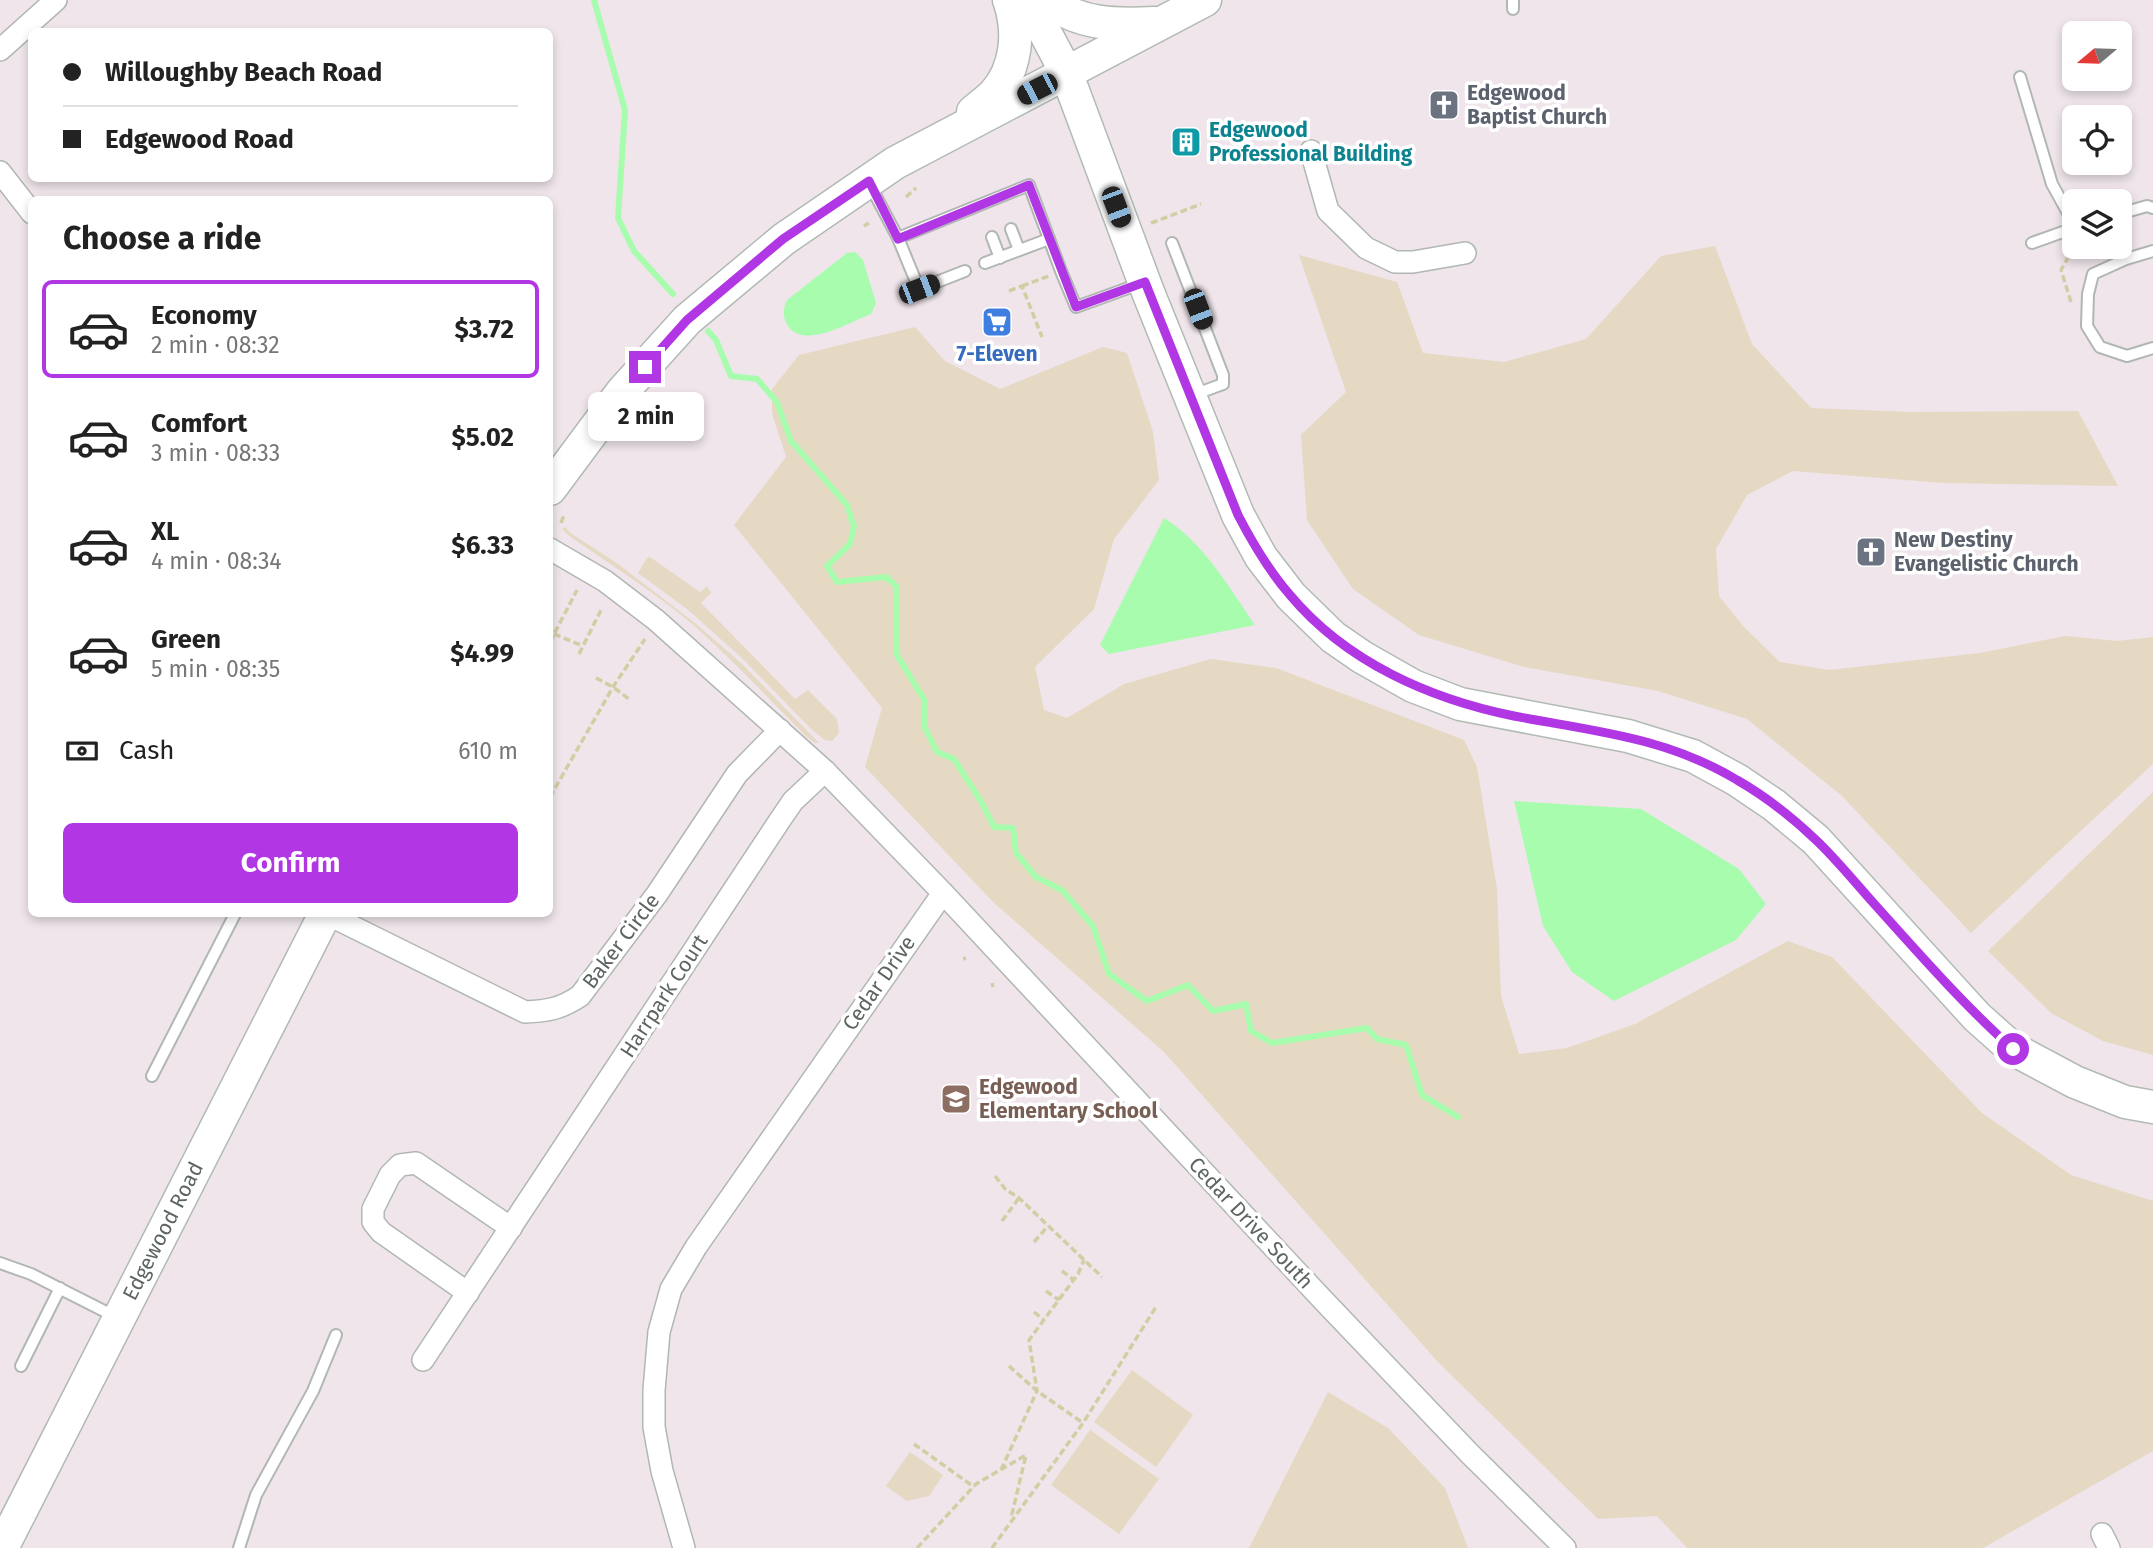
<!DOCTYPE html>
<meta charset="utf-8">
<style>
:root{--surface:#fff;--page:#f6f6f6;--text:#222;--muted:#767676;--line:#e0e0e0;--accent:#b137e4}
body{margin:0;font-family:"Fira Sans",sans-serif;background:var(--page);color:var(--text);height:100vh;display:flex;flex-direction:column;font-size:26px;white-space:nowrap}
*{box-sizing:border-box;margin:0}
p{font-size:23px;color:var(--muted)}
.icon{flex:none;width:38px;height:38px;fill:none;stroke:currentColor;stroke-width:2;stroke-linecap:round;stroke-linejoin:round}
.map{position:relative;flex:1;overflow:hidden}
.details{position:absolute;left:28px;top:196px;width:525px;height:721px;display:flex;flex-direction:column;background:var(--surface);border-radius:10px;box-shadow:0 4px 10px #0003}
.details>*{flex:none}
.guide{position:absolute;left:28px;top:28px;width:525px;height:154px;border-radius:10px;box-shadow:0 4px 10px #0003;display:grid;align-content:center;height:154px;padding:0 35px;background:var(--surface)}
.needle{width:46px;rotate:251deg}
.controls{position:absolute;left:2062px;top:21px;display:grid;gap:14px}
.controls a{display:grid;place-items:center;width:70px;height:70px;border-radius:10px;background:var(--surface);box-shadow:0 4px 10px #0003;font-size:35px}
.end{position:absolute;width:32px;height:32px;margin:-16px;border:9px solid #b137e4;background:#fff;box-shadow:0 0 0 4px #fff}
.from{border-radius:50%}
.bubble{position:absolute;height:49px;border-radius:10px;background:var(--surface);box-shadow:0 4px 10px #0003;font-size:23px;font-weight:700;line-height:49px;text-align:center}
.car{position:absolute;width:21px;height:42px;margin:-21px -10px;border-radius:9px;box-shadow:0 0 5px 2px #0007;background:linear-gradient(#222 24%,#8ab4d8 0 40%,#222 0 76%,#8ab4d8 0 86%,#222 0)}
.guide b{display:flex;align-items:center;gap:24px;height:66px;font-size:26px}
.guide b+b{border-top:2px solid var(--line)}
.guide i{width:18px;height:18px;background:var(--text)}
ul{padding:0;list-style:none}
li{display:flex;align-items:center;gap:21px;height:98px;margin:0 14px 10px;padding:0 21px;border:4px solid transparent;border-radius:10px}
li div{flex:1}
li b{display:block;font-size:26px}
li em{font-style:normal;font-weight:700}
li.on{border-color:var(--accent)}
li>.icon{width:63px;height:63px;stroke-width:1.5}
h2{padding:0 35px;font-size:32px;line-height:84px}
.pay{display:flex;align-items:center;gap:18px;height:77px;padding:0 35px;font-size:26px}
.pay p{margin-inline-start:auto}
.cta{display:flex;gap:14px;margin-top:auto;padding:14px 35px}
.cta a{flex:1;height:80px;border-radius:10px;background:var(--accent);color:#fff;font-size:28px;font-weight:700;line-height:80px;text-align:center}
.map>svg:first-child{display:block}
.green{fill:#e5d9c3}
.water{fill:#a8fcae}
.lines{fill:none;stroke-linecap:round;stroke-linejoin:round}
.stream{stroke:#a8fcae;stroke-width:6}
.lane-casing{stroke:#b1b7b2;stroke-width:14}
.street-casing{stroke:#b1b7b2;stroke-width:24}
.secondary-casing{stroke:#b2bab4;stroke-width:35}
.path{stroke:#d2cda3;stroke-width:3.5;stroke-dasharray:7 3.5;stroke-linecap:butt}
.lane{stroke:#fff;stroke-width:10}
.street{stroke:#fff;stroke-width:21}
.secondary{stroke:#fff;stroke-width:32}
.route{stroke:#b137e4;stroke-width:9}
.labels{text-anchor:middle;stroke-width:7;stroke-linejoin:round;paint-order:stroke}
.worship-label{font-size:21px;font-weight:bold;fill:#5b616d;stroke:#fff;text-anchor:start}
.culture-label{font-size:21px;font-weight:bold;fill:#0d838f;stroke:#fff;text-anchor:start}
.shop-label{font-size:21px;font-weight:bold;fill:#366cbe;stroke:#fff}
.street-label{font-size:21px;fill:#5d655f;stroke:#fff}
.education-label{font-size:21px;font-weight:bold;fill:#785e54;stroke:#fff;text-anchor:start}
</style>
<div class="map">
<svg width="2153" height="1548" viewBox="0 0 2153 1548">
<rect width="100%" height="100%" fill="#efe5eb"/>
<g class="green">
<path d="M1715,246L1752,344L1811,408L1909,412L2078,411L2118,486L1943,483L1793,471L1747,495L1716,549L1719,596L1743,626L1780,662L1829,670L1980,653L2065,636L2117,641L2153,637V764L1971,933L1842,796L1747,719L1658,691L1524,667L1419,635L1353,589L1307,520L1301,435L1346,392L1299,255L1397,282L1423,353L1504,362L1586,339L1661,256Z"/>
<path d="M915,327L945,361L1000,389L1103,347L1127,353L1153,432L1159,480L1114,539L1094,609L1035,667L1044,710L1067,718L1124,684L1211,659L1276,668L1464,740L1477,767L1497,889L1501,996L1519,1054L1567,1048L1635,1024L1788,941L1832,957L1982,1113L2071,1175L2153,1201V1451L1983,1548H1687L1657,1516L1598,1519L1438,1362L1164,1052L994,903L865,767L882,708L734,525L786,457L772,413V389L799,355Z"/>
<path d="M565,527L572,534L618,564L695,623L741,663L819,743H815L807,737C769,699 732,659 691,623C652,590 609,564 568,535L562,529Z"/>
<path d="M650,557L700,592L707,586L711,593L701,603L795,699L808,690L837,719L839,733L832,741L825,740L810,728L743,659L687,609L638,573L647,558Z"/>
<path d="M2153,792V1055L2103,1041L2051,1013L1988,951Z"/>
<path d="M1132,1370L1193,1415L1156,1467L1094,1422Z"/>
<path d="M1328,1392L1388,1428L1445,1488L1468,1548H1249Z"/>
<path d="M1090,1430L1159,1479L1119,1534L1051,1485Z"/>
<path d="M910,1452L943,1475L929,1496L907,1501L886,1486Z"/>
</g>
<g class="water">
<path d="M855,252L863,260L876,303L871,314C850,322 804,350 788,326C782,317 783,309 787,300L847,253Z"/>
<path d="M1164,518C1203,542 1229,587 1255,625L1109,654L1100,645Z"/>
<path d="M1514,801L1641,809L1739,869L1766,904L1736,940L1614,1001L1572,972L1543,926Z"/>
</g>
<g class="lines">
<g class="stream">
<path d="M594,0L625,110L618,218L634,251L673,294"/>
<path d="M708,331L716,340L731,376L757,379L777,402L791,441L847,505L854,527L850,544L827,566L837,582L886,577L896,586L897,655L925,701L924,726L937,752L954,759L982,803L994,827L1013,828L1016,853L1036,877L1062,890L1093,926L1109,974L1147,1001L1188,985L1213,1011L1246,1004L1251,1031L1272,1043L1367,1028L1377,1039L1406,1045L1422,1095L1458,1117"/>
</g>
<g class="lane-casing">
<g id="lane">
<path d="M1513,9V0"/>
<path d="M2020,77L2052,184L2074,224"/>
<path d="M870,185L898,238L1029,185L1061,271L1076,307L1142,283"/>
<path d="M2119,214L2147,206L2153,208"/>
<path d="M1011,229L1019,250"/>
<path d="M992,237L1000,258"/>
<path d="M898,238L919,289L965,271"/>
<path d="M1172,243L1223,375V384L1193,395"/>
<path d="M2032,243L2074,228"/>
<path d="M2153,251L2126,259L2093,274L2088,294L2087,326L2100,347L2127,356L2153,348"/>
<path d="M985,263L1049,239"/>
<path d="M152,1076L235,914"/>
<path d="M0,1263L31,1274L116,1317"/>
<path d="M21,1366L60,1288"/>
<path d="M239,1548L256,1495L313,1391L336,1335"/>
</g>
</g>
<g class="street-casing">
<g id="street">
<path d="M0,50L56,0"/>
<path d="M1311,151L1328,211L1366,248L1395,262H1413L1465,253"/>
<path d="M0,172L32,213"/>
<path d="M550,549L605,581L656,620L825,771L943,893L1323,1300L1469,1453L1565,1548"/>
<path d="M327,914L525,1012C548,1011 560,1009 580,996L657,894L737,774L780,730"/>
<path d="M468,1293L381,1232L373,1222V1209L390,1175L400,1165L416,1163L511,1228"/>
<path d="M423,1360L780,820L793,801L825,771"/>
<path d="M2102,1534L2109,1548"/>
<path d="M684,1548L662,1471L654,1427V1390L659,1332L671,1289L696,1247L943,893"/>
</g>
</g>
<g class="secondary-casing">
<g id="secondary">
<path d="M1028,0L1066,72L1148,292L1238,515L1261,557L1291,596L1333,637L1362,657L1413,686L1460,704L1628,736L1693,756L1737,780L1774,805L1816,840L1977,1017L2013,1049L2075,1082L2125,1102L2153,1107"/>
<path d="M1048,0C1079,25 1115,25 1154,23"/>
<path d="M973,112C980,106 988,100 994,94C1017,69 1020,31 1009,0"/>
<path d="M550,489L622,392L687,320L784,239L895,163L1205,0"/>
<path d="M2,1548L325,914"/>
</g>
</g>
<g class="path">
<path d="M906,197L916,188"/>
<path d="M1151,223L1201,204"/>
<path d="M864,226L869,223"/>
<path d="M1022,286L1049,276"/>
<path d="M1009,291L1022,286L1042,337"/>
<path d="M2071,302L2061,270L2074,247"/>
<path d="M561,523L564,515"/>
<path d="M554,634L583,646"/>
<path d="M550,642L577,590"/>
<path d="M579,654L602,608"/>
<path d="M596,678L613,687L629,699"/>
<path d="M550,797L613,687L645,639"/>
<path d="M963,959L966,958"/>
<path d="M992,983L993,987"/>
<path d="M995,1176L1006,1190L1018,1197L1102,1277"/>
<path d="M1002,1221L1019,1198"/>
<path d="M1034,1242L1048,1226"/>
<path d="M1062,1271L1074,1280"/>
<path d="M1046,1291L1059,1300"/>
<path d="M1034,1312L1044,1320"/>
<path d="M1009,1366L1037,1391L1083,1423"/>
<path d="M914,1444L974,1487"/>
<path d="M1001,1470L1037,1391L1029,1340L1078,1274L1084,1260"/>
<path d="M917,1548L976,1484L1026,1455L1012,1514L1015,1517"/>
<path d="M992,1548L1083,1423L1156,1307"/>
</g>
<use href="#lane" class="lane"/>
<use href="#street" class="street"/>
<use href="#secondary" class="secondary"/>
</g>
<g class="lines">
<path class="route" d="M645,367L687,320L783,239L869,181L898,239L1029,185L1076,307L1145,282L1238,515C1253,544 1269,571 1290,595C1346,662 1430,699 1514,716C1593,731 1666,737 1737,780C1765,796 1793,818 1817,841C1838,861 1857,885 1877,907C1921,956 1964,1005 2013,1049"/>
</g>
<defs>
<g id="church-square" transform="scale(1.575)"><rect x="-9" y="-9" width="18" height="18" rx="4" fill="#6b7280" stroke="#fff"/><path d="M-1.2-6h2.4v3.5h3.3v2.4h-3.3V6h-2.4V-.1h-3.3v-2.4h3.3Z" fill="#fff"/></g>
<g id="building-square" transform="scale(1.575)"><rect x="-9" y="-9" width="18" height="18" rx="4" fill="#0f9aa8" stroke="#fff"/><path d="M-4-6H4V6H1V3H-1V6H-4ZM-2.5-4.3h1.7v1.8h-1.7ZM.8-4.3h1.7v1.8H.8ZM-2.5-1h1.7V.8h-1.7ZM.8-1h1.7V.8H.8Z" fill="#fff"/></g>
<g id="supermarket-square" transform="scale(1.575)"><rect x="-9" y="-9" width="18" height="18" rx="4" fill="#3f7fe0" stroke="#fff"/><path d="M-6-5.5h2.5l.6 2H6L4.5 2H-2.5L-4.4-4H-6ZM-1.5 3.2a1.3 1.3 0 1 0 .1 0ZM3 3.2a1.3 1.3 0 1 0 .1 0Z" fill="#fff"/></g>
<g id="school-square" transform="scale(1.575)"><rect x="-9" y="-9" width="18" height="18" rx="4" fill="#8d6e63" stroke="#fff"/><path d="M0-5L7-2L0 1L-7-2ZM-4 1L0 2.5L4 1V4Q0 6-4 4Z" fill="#fff"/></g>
</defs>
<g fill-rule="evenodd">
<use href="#church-square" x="1444" y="105"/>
<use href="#building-square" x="1186" y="142"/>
<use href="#supermarket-square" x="997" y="322"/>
<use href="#church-square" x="1871" y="552"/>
<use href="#school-square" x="956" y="1099"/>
</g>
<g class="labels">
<g class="worship-label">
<text x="1467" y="100">Edgewood<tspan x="1467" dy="24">Baptist Church</tspan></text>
<text x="1894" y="547">New Destiny<tspan x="1894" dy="24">Evangelistic Church</tspan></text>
</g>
<g class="culture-label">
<text x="1209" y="137">Edgewood<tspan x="1209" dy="24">Professional Building</tspan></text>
</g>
<g class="shop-label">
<text x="997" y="361">7-Eleven</text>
</g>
<g class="street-label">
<text transform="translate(621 941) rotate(-53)" y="7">Baker Circle</text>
<text transform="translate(879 983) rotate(-55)" y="7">Cedar Drive</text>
<text transform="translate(664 996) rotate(-57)" y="7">Harrpark Court</text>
<text transform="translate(1251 1223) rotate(47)" y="7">Cedar Drive South</text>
<text transform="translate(163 1231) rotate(-63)" y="7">Edgewood Road</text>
</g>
<g class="education-label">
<text x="979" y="1094">Edgewood<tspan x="979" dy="24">Elementary School</tspan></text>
</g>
</g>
</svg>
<div class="controls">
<a><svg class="needle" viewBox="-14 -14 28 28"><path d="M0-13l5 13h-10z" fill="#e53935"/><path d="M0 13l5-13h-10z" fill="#767676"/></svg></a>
<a><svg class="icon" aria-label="locate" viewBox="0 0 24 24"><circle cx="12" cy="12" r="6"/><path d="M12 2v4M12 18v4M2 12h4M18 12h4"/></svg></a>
<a><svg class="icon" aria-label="layers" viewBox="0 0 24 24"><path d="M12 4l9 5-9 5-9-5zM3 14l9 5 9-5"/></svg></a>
</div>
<i class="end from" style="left:2013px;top:1049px"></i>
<i class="end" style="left:645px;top:367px"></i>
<div class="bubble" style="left:588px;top:392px;width:116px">2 min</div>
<i class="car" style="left:1037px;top:89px;rotate:243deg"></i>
<i class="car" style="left:1116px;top:207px;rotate:159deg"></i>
<i class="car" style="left:919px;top:289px;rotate:69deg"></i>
<i class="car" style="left:1198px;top:309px;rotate:159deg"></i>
<div class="guide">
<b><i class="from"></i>Willoughby Beach Road</b>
<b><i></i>Edgewood Road</b>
</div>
<section class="details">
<h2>Choose a ride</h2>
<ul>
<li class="on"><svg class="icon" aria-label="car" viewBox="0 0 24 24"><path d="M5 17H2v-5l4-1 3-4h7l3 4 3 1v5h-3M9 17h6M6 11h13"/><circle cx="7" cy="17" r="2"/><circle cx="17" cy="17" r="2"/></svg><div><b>Economy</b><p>2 min · 08:32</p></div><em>$3.72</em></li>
<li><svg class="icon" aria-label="car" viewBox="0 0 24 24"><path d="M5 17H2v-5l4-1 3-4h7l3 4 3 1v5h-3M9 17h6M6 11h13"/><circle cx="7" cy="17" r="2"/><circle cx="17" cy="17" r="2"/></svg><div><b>Comfort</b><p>3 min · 08:33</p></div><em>$5.02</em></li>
<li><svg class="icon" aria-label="car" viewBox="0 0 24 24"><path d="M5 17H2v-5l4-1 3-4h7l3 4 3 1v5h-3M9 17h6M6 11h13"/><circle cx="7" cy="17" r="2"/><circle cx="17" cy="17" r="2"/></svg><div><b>XL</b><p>4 min · 08:34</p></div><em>$6.33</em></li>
<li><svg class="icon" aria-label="car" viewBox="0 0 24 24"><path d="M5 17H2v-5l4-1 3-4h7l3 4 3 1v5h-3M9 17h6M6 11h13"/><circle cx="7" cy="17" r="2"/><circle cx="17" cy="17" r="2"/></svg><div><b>Green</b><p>5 min · 08:35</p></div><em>$4.99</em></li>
</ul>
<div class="pay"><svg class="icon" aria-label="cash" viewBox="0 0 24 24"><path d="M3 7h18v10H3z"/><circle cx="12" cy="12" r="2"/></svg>Cash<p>610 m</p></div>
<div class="cta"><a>Confirm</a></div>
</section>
</div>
